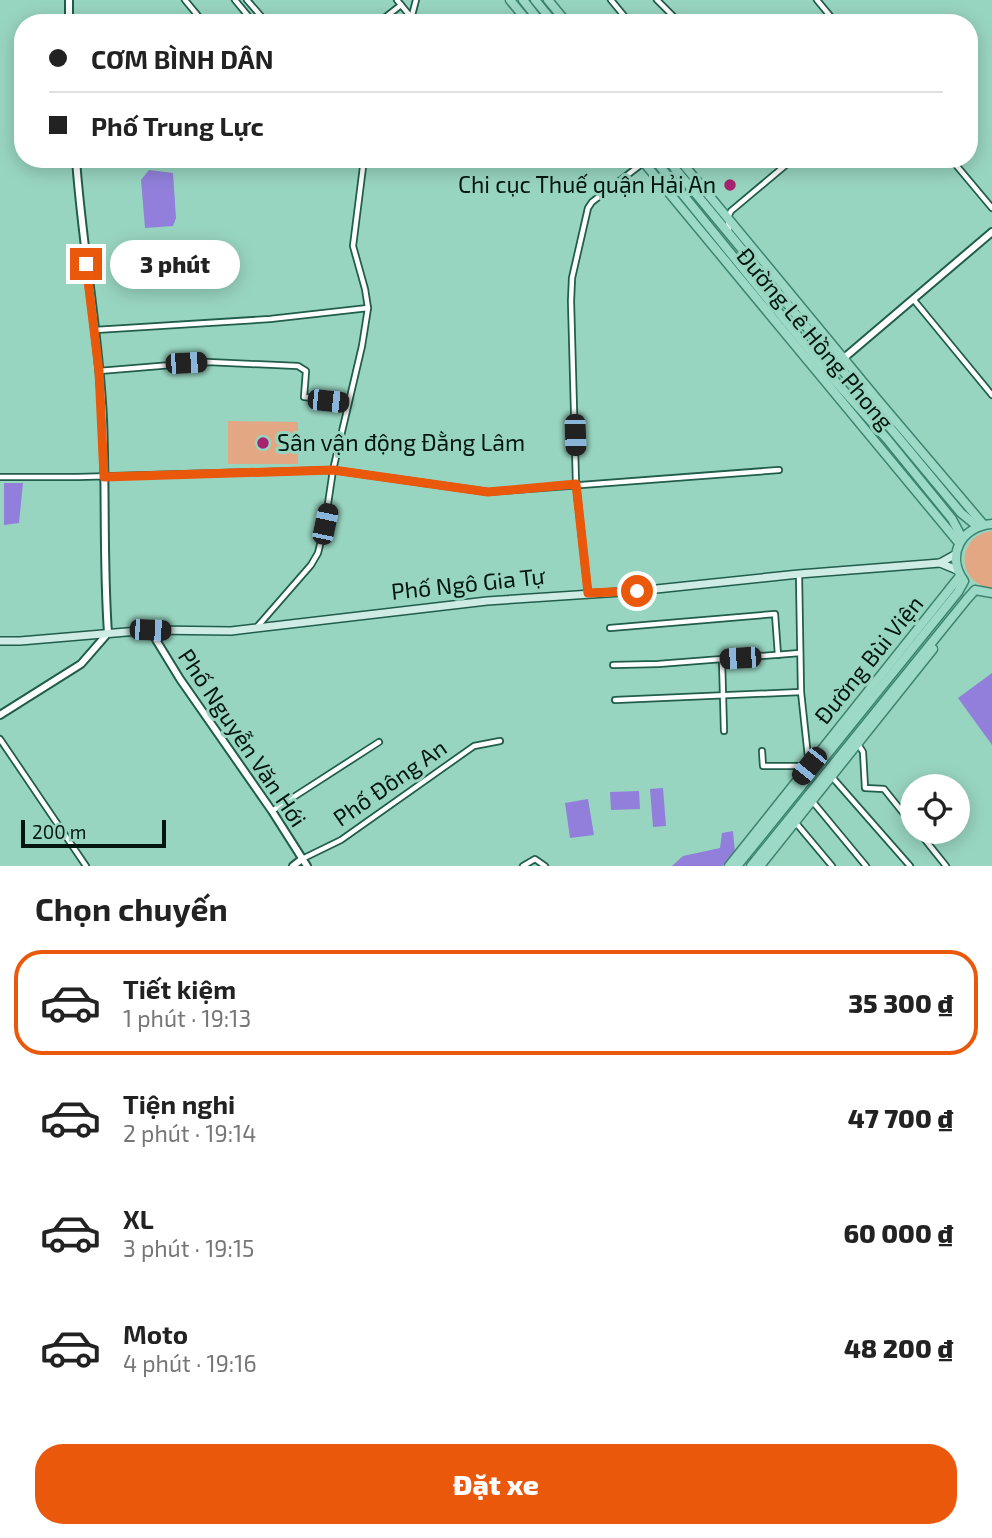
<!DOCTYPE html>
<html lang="vi">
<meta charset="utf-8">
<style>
:root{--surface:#fff;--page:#f6f6f6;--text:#222;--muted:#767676;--line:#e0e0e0;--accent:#ea580c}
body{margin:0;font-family:"Exo 2",sans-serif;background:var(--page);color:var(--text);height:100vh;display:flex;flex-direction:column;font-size:26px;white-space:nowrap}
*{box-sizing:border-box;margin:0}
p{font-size:23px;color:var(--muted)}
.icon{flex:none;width:38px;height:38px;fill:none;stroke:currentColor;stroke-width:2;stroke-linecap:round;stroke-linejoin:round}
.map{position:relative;height:866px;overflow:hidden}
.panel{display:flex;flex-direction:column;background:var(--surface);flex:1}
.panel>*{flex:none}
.banner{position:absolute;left:14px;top:14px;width:964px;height:154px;border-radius:28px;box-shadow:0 4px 18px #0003;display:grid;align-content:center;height:154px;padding:0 35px;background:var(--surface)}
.tools{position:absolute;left:900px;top:774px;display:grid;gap:14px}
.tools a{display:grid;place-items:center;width:70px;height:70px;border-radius:50%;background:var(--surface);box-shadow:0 4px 18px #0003;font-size:35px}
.scale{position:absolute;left:21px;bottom:18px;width:145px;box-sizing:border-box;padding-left:7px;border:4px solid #00160f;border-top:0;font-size:19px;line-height:24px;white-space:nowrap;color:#00160f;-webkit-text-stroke:5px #98d5c0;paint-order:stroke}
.end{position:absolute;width:32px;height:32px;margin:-16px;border:9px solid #ea580c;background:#fff;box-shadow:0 0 0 4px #fff}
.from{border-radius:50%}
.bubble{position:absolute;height:49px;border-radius:24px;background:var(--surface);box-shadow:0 4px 18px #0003;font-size:23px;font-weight:800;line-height:49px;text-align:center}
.car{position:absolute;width:21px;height:42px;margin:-21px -10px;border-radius:9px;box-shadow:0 0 5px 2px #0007;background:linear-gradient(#222 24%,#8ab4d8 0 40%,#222 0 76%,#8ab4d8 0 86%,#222 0)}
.banner b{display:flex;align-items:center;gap:24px;height:66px;font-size:26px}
.banner b+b{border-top:2px solid var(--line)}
.banner i{width:18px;height:18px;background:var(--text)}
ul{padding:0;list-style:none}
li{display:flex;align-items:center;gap:21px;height:105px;margin:0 14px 10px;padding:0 21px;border:4px solid transparent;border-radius:28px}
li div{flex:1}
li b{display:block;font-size:26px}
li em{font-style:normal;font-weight:800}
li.selected{border-color:var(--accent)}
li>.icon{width:63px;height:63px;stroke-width:1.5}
h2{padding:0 35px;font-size:32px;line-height:84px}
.action{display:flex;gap:14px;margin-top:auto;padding:14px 35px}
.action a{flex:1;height:80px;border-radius:28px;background:var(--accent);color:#fff;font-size:28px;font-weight:800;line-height:80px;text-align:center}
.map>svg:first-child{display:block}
.green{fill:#e4a783}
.water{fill:#917fdb}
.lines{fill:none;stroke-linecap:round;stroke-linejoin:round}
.minor-casing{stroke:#205d4b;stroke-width:8}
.tertiary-casing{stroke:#205d4b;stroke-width:10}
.secondary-casing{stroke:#205d4b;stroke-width:10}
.primary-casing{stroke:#3c846e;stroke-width:11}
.minor{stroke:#fff;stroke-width:4.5}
.tertiary{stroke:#fff;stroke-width:6}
.secondary{stroke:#ceece3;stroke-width:7}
.primary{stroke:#9dd9c7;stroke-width:8}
.route{stroke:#ea580c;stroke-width:9}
.poi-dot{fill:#a7236f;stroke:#98d5c0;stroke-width:2.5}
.labels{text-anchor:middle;stroke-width:6;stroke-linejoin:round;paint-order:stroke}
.poi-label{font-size:23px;fill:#00160f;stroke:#98d5c0;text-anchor:end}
.street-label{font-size:23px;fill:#00160f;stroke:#98d5c0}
</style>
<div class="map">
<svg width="992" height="866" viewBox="0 0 992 866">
<rect width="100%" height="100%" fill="#98d5c0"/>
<g class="green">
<path d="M228,421L298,422V464H228Z"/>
<path d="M992,531V588H991C955,583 956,535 992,531Z"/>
</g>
<g class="water">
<path d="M149,170L173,173L176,218L173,226L145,228L141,180Z"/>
<path d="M4,483H23L19,523L4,525Z"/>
<path d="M992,673V745L958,698Z"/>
<path d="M663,788L666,826L653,827L650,789Z"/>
<path d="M639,791L640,809L611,810L610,792Z"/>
<path d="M588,799L594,835L570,838L565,803Z"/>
<path d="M733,831L735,853L722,866H672L683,856L720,848L722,833Z"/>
</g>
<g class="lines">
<g class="minor-casing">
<g id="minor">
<path d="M185,0L204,23"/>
<path d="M235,0L254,23"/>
<path d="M247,0L267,23"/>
<path d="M397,0L411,17"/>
<path d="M611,0L630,23"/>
<path d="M657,0L680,23"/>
<path d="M817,0L836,23"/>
<path d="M378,23L401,5"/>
<path d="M410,23L416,0"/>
<path d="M951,159L992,208"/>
<path d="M729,232L728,217L731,211L793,159"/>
<path d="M913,299L992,395"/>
<path d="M95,330L270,319L368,308"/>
<path d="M99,371L208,362L298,366L306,371L304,397L348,402"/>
<path d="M0,477H78L333,470L488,492L779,470"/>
<path d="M588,593L576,484L571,301L572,278L588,208L592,202L643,163"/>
<path d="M257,627L311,565L318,553L325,524L333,470L362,346L368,308L365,289L353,246L364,159"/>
<path d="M610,628L775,614L778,655"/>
<path d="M722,660L724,731"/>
<path d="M613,665L658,664L800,653"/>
<path d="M615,700L801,692"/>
<path d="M0,739L86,866"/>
<path d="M858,744L863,752L865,788L884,789L912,824"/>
<path d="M762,751L763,766H809L801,692L799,575"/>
<path d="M832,777L910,866"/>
<path d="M813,802L866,866"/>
<path d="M272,811L379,742"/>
<path d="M796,823L832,866"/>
<path d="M918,831L946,866"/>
<path d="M302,859L341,840L474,746L500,741"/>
<path d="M523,866L535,859L545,866"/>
</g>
</g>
<g class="tertiary-casing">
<g id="tertiary">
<path d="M69,0V23"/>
<path d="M824,375L992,232"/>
<path d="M150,630L180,679L272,811L307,866"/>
<path d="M0,715L81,664L108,633C103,562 106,491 103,419C99,332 82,246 76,159"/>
<path d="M293,866L302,859"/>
</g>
</g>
<g class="secondary-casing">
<g id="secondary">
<path d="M940,563L957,570"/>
<path d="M0,641H20L150,630L231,631L487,601L637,591L799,574L940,563L956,554"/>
</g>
</g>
<g class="primary-casing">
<g id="primary">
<path d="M510,0L529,23"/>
<path d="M523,0L541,23"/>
<path d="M535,0L554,23"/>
<path d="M548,0L567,23"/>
<path d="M641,159L959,543"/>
<path d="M654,159L828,373L887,439L952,519L962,538"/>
<path d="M667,159L961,513L977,526"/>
<path d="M679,159L877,399L983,524"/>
<path d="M729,866L960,576"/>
<path d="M737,866L958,592L964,581C945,555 962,526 992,524"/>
<path d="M751,866L967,599L975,590L992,593"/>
<path d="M760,866L933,649"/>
</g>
</g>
<use href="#minor" class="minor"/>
<use href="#tertiary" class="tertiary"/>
<use href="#secondary" class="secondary"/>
<use href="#primary" class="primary"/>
</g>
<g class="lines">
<path class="route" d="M86,264L99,371L104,477L333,470L488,492L576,484L588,593L637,591"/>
</g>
<g class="poi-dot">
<circle cx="730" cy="185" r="7"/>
<circle cx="263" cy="443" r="7"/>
</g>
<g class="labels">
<g class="poi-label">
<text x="716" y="193">Chi cục Thuế quận Hải An</text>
<text x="277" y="451" text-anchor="start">Sân vận động Đằng Lâm</text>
</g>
<g class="street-label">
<text transform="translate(815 339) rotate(50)" y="8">Đường Lê Hồng Phong</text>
<text transform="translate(468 584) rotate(-6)" y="8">Phố Ngô Gia Tự</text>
<text transform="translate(869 660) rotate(-51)" y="8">Đường Bùi Viện</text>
<text transform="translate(242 738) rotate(56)" y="8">Phố Nguyễn Văn Hới</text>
<text transform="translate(390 783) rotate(-35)" y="8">Phố Đông An</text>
</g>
</g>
</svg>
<div class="tools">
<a><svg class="icon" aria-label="locate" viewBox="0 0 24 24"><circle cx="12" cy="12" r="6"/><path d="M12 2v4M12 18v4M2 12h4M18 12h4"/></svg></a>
</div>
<div class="scale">200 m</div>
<i class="end from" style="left:637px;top:591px"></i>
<i class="end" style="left:86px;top:264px"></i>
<div class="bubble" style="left:110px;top:240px;width:130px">3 phút</div>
<i class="car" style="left:186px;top:363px;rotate:87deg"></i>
<i class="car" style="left:328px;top:401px;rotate:96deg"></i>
<i class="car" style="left:575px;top:435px;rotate:178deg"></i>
<i class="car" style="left:325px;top:524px;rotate:12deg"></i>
<i class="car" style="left:150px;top:630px;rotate:92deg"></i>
<i class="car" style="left:740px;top:658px;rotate:266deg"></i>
<i class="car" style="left:809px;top:766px;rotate:219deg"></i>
<div class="banner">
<b><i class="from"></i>CƠM BÌNH DÂN</b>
<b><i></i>Phố Trung Lực</b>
</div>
</div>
<section class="panel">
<h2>Chọn chuyến</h2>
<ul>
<li class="selected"><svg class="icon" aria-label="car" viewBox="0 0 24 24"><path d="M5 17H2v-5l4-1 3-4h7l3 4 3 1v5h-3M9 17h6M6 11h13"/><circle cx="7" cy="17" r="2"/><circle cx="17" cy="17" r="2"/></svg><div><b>Tiết kiệm</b><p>1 phút · 19:13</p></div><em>35 300 ₫</em></li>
<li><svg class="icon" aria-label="car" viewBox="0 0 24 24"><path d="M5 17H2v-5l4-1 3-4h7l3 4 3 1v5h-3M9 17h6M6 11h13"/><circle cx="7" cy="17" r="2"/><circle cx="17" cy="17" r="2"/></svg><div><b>Tiện nghi</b><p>2 phút · 19:14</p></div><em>47 700 ₫</em></li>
<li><svg class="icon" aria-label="car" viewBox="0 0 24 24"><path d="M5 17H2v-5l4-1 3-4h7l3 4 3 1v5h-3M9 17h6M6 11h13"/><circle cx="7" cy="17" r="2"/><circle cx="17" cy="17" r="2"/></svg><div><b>XL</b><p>3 phút · 19:15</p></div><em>60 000 ₫</em></li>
<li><svg class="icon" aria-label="car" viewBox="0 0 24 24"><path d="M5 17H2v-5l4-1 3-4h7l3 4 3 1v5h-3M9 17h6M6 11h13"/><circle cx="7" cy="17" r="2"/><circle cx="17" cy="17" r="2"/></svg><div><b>Moto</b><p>4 phút · 19:16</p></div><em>48 200 ₫</em></li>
</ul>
<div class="action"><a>Đặt xe</a></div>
</section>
